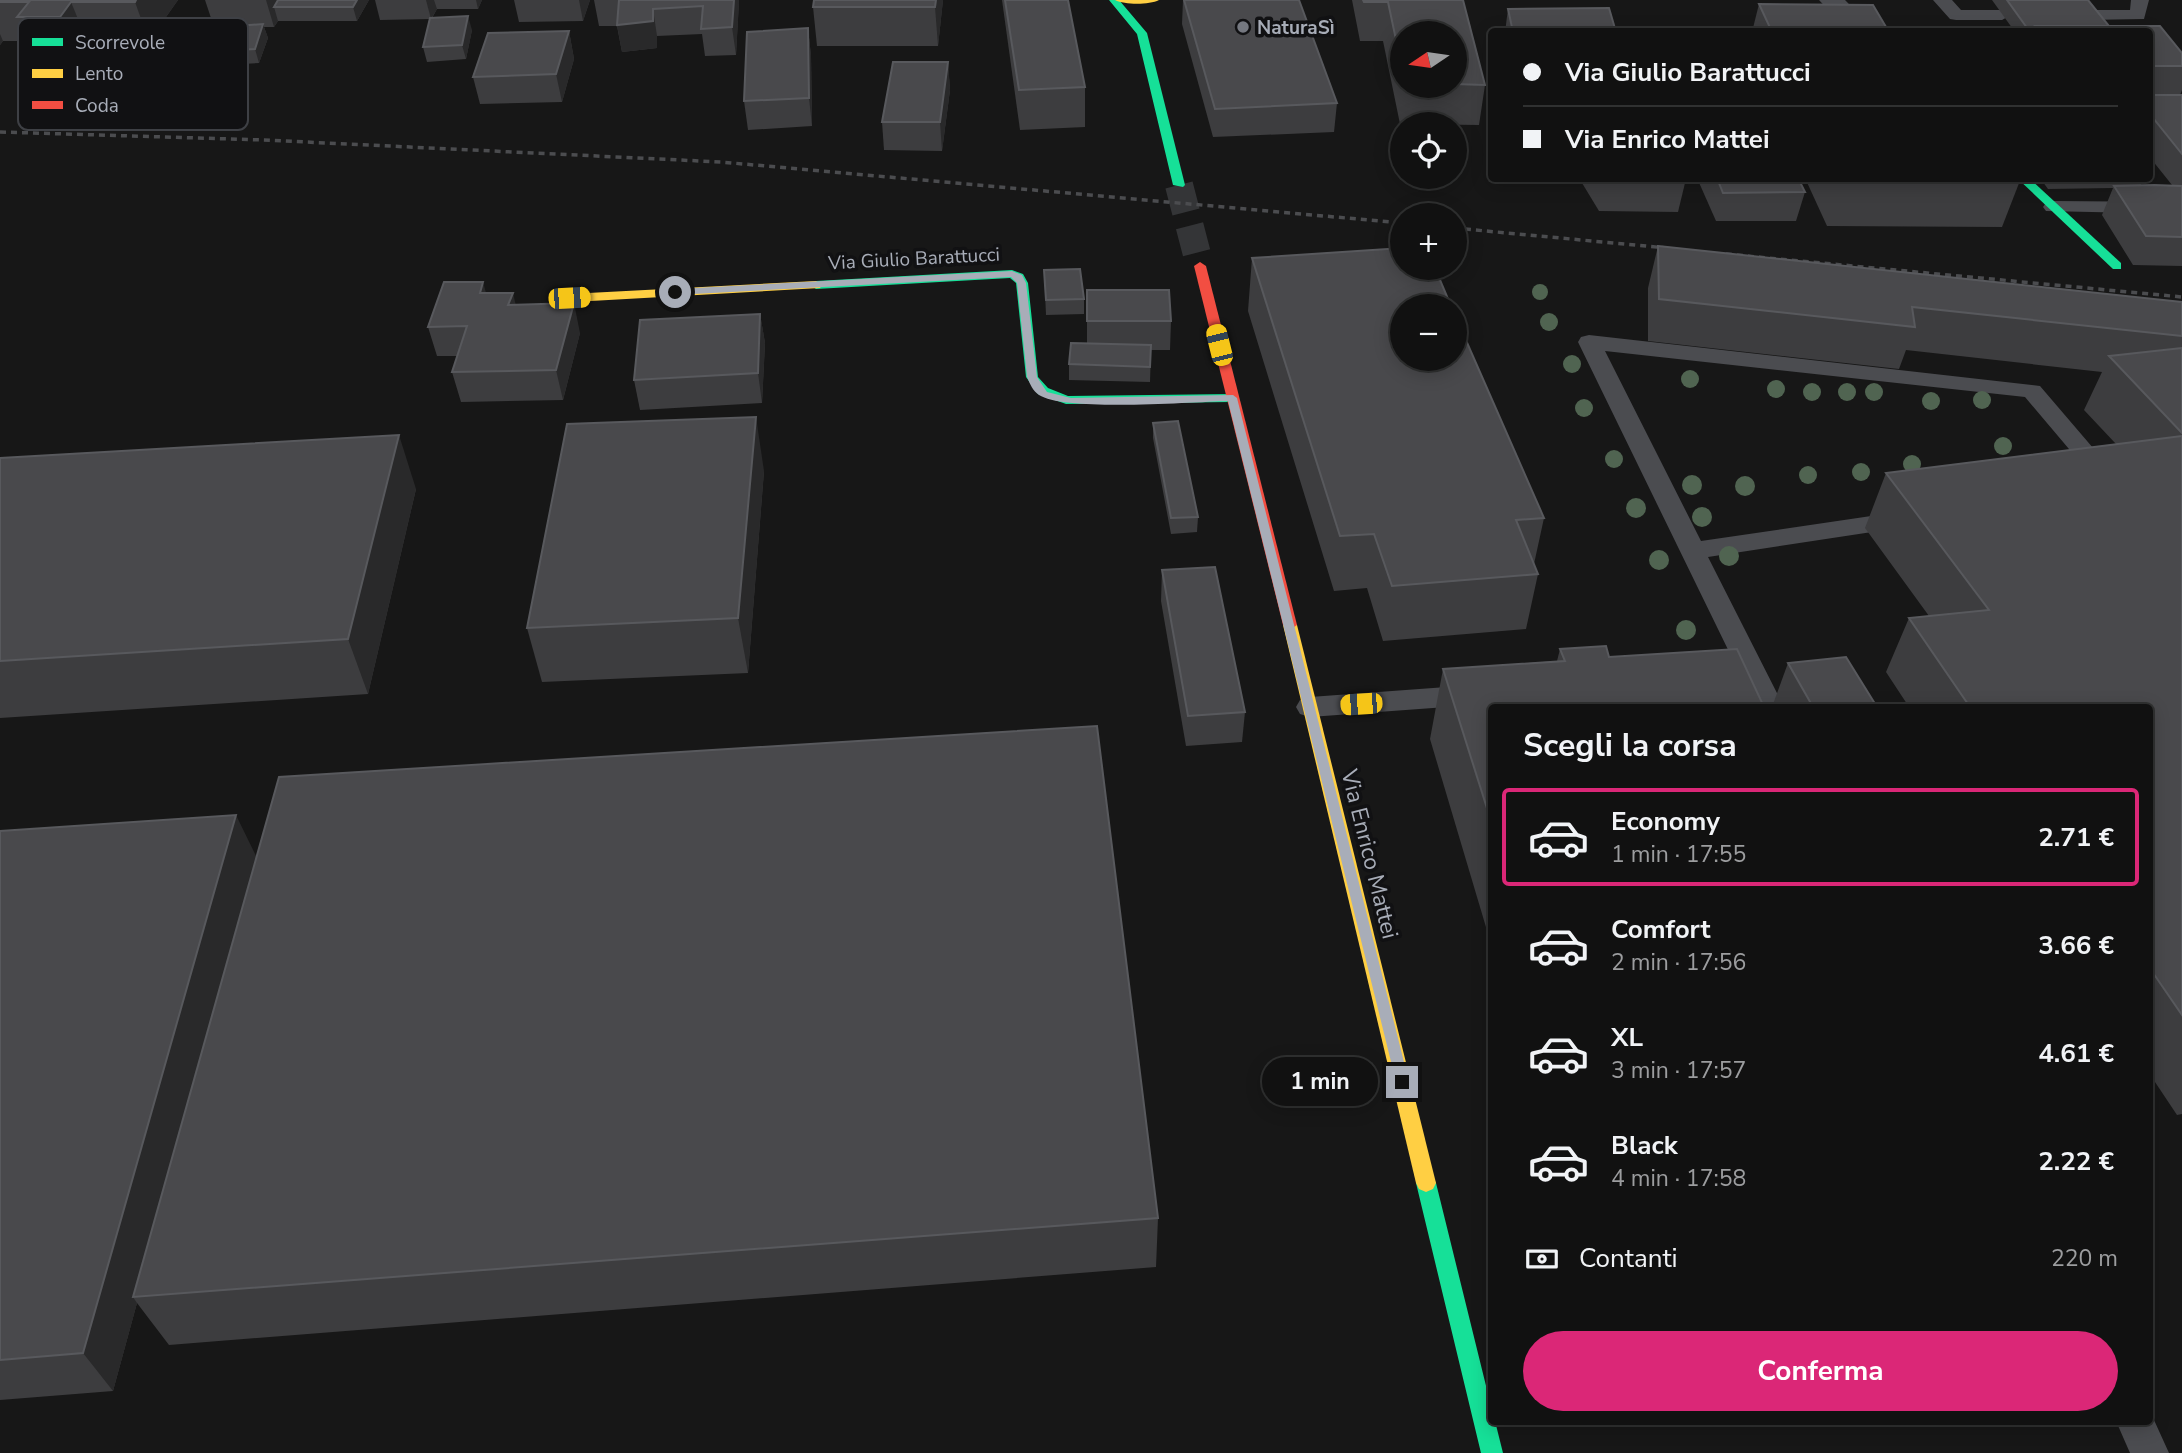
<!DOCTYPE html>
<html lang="it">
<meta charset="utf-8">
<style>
:root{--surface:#111;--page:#1a1a1a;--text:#f1f3f6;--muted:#9c9d9f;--line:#303131;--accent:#db2777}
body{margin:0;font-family:"Nunito Sans",sans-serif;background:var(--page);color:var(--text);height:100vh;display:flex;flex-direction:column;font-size:26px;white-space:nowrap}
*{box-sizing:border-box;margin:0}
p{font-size:23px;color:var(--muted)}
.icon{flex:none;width:38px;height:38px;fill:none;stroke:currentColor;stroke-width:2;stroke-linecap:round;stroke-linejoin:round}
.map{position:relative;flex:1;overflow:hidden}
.side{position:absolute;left:1488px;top:704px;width:665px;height:721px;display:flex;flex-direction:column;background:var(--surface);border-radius:7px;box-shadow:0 4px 18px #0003,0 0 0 2px var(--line)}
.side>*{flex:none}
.top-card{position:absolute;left:1488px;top:28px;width:665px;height:154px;border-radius:7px;box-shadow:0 4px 18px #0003,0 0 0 2px var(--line);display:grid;align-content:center;height:154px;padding:0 35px;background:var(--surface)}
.needle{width:46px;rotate:257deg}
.buttons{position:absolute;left:1390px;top:21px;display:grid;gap:14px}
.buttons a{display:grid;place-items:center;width:77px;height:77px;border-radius:50%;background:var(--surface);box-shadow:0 4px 18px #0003,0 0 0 2px var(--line);font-size:35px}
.end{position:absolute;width:32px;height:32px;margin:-16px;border:9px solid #a8adb8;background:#111;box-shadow:0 0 0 4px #111}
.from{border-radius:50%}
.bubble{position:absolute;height:49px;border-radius:24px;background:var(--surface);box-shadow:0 4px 18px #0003,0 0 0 2px var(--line);font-size:23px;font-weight:700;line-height:49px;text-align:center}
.car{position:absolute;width:21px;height:42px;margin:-21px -10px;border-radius:9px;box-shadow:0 0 5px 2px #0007;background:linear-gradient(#f5c518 24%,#345 0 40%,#f5c518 0 76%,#345 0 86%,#f5c518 0)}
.top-card b{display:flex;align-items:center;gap:24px;height:66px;font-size:26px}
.top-card b+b{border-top:2px solid var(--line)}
.top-card i{width:18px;height:18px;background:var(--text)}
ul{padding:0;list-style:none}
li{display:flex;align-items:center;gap:21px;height:98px;margin:0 14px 10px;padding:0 21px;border:4px solid transparent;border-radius:7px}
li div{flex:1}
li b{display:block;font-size:26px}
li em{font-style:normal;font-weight:700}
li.active{border-color:var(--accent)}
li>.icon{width:63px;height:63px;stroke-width:1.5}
h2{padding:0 35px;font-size:32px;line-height:84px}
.pay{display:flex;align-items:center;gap:18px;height:77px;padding:0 35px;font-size:26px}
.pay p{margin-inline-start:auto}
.button{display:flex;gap:14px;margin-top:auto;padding:14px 35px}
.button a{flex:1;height:80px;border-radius:42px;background:var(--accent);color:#fff;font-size:28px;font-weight:700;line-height:80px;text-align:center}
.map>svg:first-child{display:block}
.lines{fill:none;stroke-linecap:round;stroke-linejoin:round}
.secondary-tunnel{stroke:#343537;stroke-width:28;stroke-dasharray:28 14;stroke-linecap:butt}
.lane{fill:#4b4c50;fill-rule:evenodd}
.street{fill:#4b4c50;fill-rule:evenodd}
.fast{fill:#16e098;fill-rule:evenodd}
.slow{fill:#ffcf43;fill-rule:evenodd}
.jam{fill:#f24e42;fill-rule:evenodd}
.rail{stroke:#4b4c4f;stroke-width:3.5;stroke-dasharray:6 5;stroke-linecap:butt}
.tree{fill:#506451}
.wall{fill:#3d3d3f;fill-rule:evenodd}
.shaded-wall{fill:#29292a}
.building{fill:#49494c;stroke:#58595d;stroke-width:2}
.route{fill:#a8adb8}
.poi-dot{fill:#757880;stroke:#111113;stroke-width:2.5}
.labels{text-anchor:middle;stroke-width:7;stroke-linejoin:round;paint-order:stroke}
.far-poi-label{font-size:19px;font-weight:bold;fill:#a8adb8;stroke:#111113;text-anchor:start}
.far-street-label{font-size:19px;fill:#a8adb8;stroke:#111113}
.street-label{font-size:23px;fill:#a8adb8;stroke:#111113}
.key{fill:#111113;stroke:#3e4045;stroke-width:2}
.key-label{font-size:19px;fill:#a8adb8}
</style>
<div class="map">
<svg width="2182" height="1453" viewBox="0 0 2182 1453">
<rect width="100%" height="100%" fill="#171717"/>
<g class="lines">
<path class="secondary-tunnel" d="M1179,185L1200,266"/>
<g class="lane">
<path d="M1933,0H1952L1961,10H2002L2011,15L2002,20H1956L1950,19Z"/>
<path d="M2131,0H2149L2144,19L2084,20L2075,15L2084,10H2130Z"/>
<path d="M2053,201L2182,202V214L2046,211L2043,207L2046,203Z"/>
<path d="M1589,335L2040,386L2117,476L2114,481L2105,484L2096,481L2025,397L1605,351L1701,541L1905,511L1914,513L1918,519L1914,525L1905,527L1708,557L1784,707H1756L1578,342L1581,337Z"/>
<path d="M1474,685L1484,688L1488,695L1484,702L1474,705L1310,717L1300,714L1296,707L1300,700L1310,697Z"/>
<path d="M2149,1409L2169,1453H2130L2116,1421H2149Z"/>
</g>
<path class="street" d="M1819,0H1845L1876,32H1849Z"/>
<g class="fast">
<path d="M1109,0H1119L1147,33L1185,185L1183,187L1173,185L1137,34Z"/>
<path d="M2017,178H2029L2121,263V269H2113Z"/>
<path d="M1012,270L1023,274L1028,283L1038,377L1048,388L1068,396L1232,394L1239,398L1232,402L1066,404L1038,394L1026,377L1016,283L1010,278L816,289L810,285L816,281Z"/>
<path d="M1426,1174L1433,1177L1436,1183L1491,1406V1421H1495L1503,1453H1481L1416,1183L1419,1177Z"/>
</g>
<g class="slow">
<path d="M1115,0H1159C1149,5 1125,5 1115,0Z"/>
<path d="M816,281L822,285L820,288L573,302L558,324L554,325L548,321L565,295L569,294Z"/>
<path d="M1290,620L1297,625L1436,1183L1433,1189L1426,1192L1419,1189L1416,1183L1283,625Z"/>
</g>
<path class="jam" d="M1200,262L1206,266L1297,625L1290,630L1283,625L1194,266Z"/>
<g class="rail">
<path d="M0,132L264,140L721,162L1402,223"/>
<path d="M1454,228L1677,249"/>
<path d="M1726,254L2182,297"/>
</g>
</g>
<g class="tree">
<circle cx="1540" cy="292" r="8"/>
<circle cx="1549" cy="322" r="9"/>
<circle cx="1572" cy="364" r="9"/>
<circle cx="1690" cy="379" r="9"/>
<circle cx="1776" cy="389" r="9"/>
<circle cx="1812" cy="392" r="9"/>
<circle cx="1847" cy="392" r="9"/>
<circle cx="1874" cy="392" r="9"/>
<circle cx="1982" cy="400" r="9"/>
<circle cx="1931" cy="401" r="9"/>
<circle cx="1584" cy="408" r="9"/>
<circle cx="2003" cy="446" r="9"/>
<circle cx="1614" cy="459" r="9"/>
<circle cx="1912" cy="464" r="9"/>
<circle cx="1861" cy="472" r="9"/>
<circle cx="1808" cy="475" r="9"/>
<circle cx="1692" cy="485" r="10"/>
<circle cx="1745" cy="486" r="10"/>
<circle cx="1636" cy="508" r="10"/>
<circle cx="1702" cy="517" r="10"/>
<circle cx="1729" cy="556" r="10"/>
<circle cx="1659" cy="560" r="10"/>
<circle cx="1686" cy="630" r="10"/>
</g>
<g class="wall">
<path d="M0,0H178L149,41H87L75,56H33L27,41H3L0,45Z"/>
<path d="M205,0H369L357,21H278L274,27H264L268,38L259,63L205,66L200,52L214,27Z"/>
<path d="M375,0H482L478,9H437L432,18L472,30L466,59L427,62L423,47L430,19L380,20Z"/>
<path d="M514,0H590L583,21L519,22Z"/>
<path d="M594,0H739L736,55L705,56L702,34L657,36V48L622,52L617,26H599Z"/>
<path d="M814,0H943L938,46H817L813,7Z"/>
<path d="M1002,0H1068L1085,87V127L1020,130Z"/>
<path d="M1183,0H1299L1337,103L1334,132L1213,137L1182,24Z"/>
<path d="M1352,0H1463L1485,85L1479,125L1400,124L1383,41H1360ZM1402,33H1454V86H1402Z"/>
<path d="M1992,0H2088L2109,26H2160L2182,53V90L2180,95H2182V266L2133,265L2102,215L2113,188L2048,189L2040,178H2143L2141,185H2172L2152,160L2149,166V32H2015Z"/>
<path d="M1759,4L1889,32H1752Z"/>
<path d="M1508,9L1616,32H1505Z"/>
<path d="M808,28L811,56L812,126L748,130L744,101Z"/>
<path d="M569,31L574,59L562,102L480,104L473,77Z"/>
<path d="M948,62L950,90L942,151L884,150L882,122Z"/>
<path d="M1579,178H1683L1685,183L1678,212L1599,211Z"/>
<path d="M1697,178H1798L1805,192L1796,221H1716Z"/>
<path d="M1805,178H2021L2002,227L1827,226Z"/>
<path d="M1658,246L2182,302V1114L2177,1115L2149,1073V707H1909L1886,672L1909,618L1929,616L1865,528L1886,473L2116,444L2084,410L2102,372L1906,350L1899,369L1648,341V288Z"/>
<path d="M1252,258L1544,518L1534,564L1538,574L1526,629L1383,641L1367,588L1334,591L1248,311Z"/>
<path d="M1044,270L1084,299V314L1046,315Z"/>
<path d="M1087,290L1171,321L1170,350H1151L1150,382L1069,380V364L1087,343Z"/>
<path d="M486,293L515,304L580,333L563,400L461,402L452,372L458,356H437L428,327Z"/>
<path d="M760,314L765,343L762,403L640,410L634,380Z"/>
<path d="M1153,423L1198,517L1197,532L1171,534L1153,438Z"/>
<path d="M0,458L416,489L368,694L0,718Z"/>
<path d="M764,471L748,673L542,682L527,628Z"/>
<path d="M1162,570L1245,712L1242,742L1186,746L1161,601Z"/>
<path d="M1560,649L1609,657L1491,707V944L1430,739L1443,669L1557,661Z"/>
<path d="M1788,663L1877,707H1772Z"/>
<path d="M0,831L257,857L1158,1218L1156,1267L169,1345L137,1303L113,1391L0,1400Z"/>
</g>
<g class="shaded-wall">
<path d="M136,0H178L149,41L135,2Z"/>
<path d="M266,0H291L274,7L278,21L274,27Z"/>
<path d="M357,0H369L357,21L353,7Z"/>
<path d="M426,0H434L437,9L431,19Z"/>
<path d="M476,0H482L478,9Z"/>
<path d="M579,0H590L583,21Z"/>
<path d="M734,0H739V3L736,55L732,27Z"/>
<path d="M936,0H943L938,46L935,7Z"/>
<path d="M71,2L87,41L75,56L60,17Z"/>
<path d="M653,9L657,36V48L622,52L617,25Z"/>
<path d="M468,16L472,30L466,59L462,45Z"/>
<path d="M263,24L268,38L259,63L255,49Z"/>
<path d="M808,28L811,56L812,126L809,98Z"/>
<path d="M569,31L574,59L562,102L556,74Z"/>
<path d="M0,34L3,41L0,45Z"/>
<path d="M948,62L950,90L942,151L940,122Z"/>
<path d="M483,282L491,311L480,293Z"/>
<path d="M513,293L520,323L508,305Z"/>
<path d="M574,303L580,333L563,400L556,370Z"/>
<path d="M760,314L765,343L762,403L758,373Z"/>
<path d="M756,417L764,471L748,673L738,618Z"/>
<path d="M399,435L416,489L368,694L348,639Z"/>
<path d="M236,815L257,858L133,1297L137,1303L113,1391L83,1353Z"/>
</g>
<g class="building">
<path d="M0,0H136L135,2H71L60,17H17L29,2H0Z"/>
<path d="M278,0H357L353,7H274Z"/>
<path d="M619,0H734L732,27L701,29L703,6L653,9V21L617,25Z"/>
<path d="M814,0H936L935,7H813Z"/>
<path d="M1005,0H1068L1085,87L1019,90Z"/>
<path d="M1184,0H1299L1337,103L1215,109Z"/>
<path d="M1363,0H1463L1485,85L1454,84V33H1402V68L1388,2H1364Z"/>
<path d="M2007,0H2088L2109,26H2035L2033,32H2030Z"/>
<path d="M1759,4L1873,5L1889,32H1772Z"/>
<path d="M1609,8L1616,32H1513L1508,9Z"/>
<path d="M468,16L462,45L423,47L430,18Z"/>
<path d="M263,24L255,49L200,52L210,28Z"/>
<path d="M2035,26H2160L2182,53V66H2149V32H2039Z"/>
<path d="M808,28L809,98L744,101L747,32Z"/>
<path d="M569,31L556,74L473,77L488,33Z"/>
<path d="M893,62H948L940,122H882Z"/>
<path d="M2149,95H2182V154L2149,113Z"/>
<path d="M1603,178H1683L1685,183L1605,182Z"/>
<path d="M1717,178H1798L1805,192L1723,193Z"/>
<path d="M2154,185L2182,186V237L2146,236L2114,186Z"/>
<path d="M1658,246L2182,302V336L1912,307L1915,327L1659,299Z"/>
<path d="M1402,248V268H1435L1451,306H1402V359H1454V313L1544,518L1516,520L1538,574L1392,586L1374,534L1340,536L1252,258Z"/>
<path d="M1080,269L1084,299L1046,300L1044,270Z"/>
<path d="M444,282H483L480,293H513L508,305L574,303L556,370L452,372L467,326L428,327Z"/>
<path d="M1087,290H1169L1171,321H1087Z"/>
<path d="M760,314L758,373L634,380L640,320Z"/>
<path d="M1071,343L1151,345L1150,367L1069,364Z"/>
<path d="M2182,348V433L2109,356Z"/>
<path d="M756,417L738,618L527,628L567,424Z"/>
<path d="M1178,421L1198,517L1171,518L1153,423Z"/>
<path d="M399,435L348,639L0,661V458Z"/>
<path d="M2182,436V1015L2149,967V707H1970L1909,618L1989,610L1886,473Z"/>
<path d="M1215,567L1245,712L1188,716L1162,570Z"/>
<path d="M1606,646L1609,657L1737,649L1764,707H1491V821L1443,669L1565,661L1560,649Z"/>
<path d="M1846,657L1877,707H1813L1788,663Z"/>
<path d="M1097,726L1158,1218L133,1297L279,777Z"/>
<path d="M236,815L83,1353L0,1360V831Z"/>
</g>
<path class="route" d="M1012,271L1022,275L1026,283L1037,377L1047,392L1071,398L1233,395L1237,398L1409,1082L1407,1086L1402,1088L1396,1082L1228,401C1192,402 1065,412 1039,395C1033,391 1030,384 1027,377L1017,283L1011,277L675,295L671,292L675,289Z"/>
<circle class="poi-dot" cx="1243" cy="27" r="7"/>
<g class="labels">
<g class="far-poi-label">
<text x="1257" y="34">NaturaSì</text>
</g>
<g class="far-street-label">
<text transform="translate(914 258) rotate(-3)" y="7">Via Giulio Barattucci</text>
</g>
<g class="street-label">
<text transform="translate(1370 854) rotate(76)" y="8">Via Enrico Mattei</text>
</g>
</g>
<rect x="18" y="18" width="230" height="112" rx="10" class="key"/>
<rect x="32" y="38" width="31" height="8" fill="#16e098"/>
<rect x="32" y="69" width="31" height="9" fill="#ffcf43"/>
<rect x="32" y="101" width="31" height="8" fill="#f24e42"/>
<g class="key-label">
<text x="75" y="49">Scorrevole</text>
<text x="75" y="80">Lento</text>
<text x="75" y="112">Coda</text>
</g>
</svg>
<div class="buttons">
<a><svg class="needle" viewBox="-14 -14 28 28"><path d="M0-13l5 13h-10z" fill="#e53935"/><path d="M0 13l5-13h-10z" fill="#9c9d9f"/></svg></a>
<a><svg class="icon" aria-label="locate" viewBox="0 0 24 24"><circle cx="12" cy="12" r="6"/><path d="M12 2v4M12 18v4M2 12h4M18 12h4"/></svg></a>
<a>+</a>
<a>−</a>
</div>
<i class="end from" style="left:675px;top:292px"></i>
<i class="end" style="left:1402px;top:1082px"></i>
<div class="bubble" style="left:1262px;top:1057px;width:116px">1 min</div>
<i class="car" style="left:569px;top:298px;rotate:87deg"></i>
<i class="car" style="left:1219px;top:345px;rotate:346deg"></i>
<i class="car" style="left:1361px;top:704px;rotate:266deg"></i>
<div class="top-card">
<b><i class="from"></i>Via Giulio Barattucci</b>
<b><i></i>Via Enrico Mattei</b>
</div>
<section class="side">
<h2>Scegli la corsa</h2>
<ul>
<li class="active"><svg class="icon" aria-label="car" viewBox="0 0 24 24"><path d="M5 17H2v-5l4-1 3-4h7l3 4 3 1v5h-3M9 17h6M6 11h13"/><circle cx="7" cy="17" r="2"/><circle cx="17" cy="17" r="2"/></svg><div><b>Economy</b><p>1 min · 17:55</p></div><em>2.71 €</em></li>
<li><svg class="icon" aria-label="car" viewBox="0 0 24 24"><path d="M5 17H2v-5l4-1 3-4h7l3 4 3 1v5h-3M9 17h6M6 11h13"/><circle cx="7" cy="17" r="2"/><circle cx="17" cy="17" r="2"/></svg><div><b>Comfort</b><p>2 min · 17:56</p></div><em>3.66 €</em></li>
<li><svg class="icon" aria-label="car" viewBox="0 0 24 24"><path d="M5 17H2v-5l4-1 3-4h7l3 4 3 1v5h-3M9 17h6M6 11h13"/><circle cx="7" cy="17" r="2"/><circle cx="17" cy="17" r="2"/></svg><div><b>XL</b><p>3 min · 17:57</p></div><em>4.61 €</em></li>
<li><svg class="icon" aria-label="car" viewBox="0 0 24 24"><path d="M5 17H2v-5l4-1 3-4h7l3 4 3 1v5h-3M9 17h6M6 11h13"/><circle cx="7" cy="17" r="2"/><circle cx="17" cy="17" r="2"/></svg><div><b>Black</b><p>4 min · 17:58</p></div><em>2.22 €</em></li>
</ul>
<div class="pay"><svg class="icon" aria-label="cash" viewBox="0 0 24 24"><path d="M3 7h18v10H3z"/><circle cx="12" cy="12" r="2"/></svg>Contanti<p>220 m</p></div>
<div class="button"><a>Conferma</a></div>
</section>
</div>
